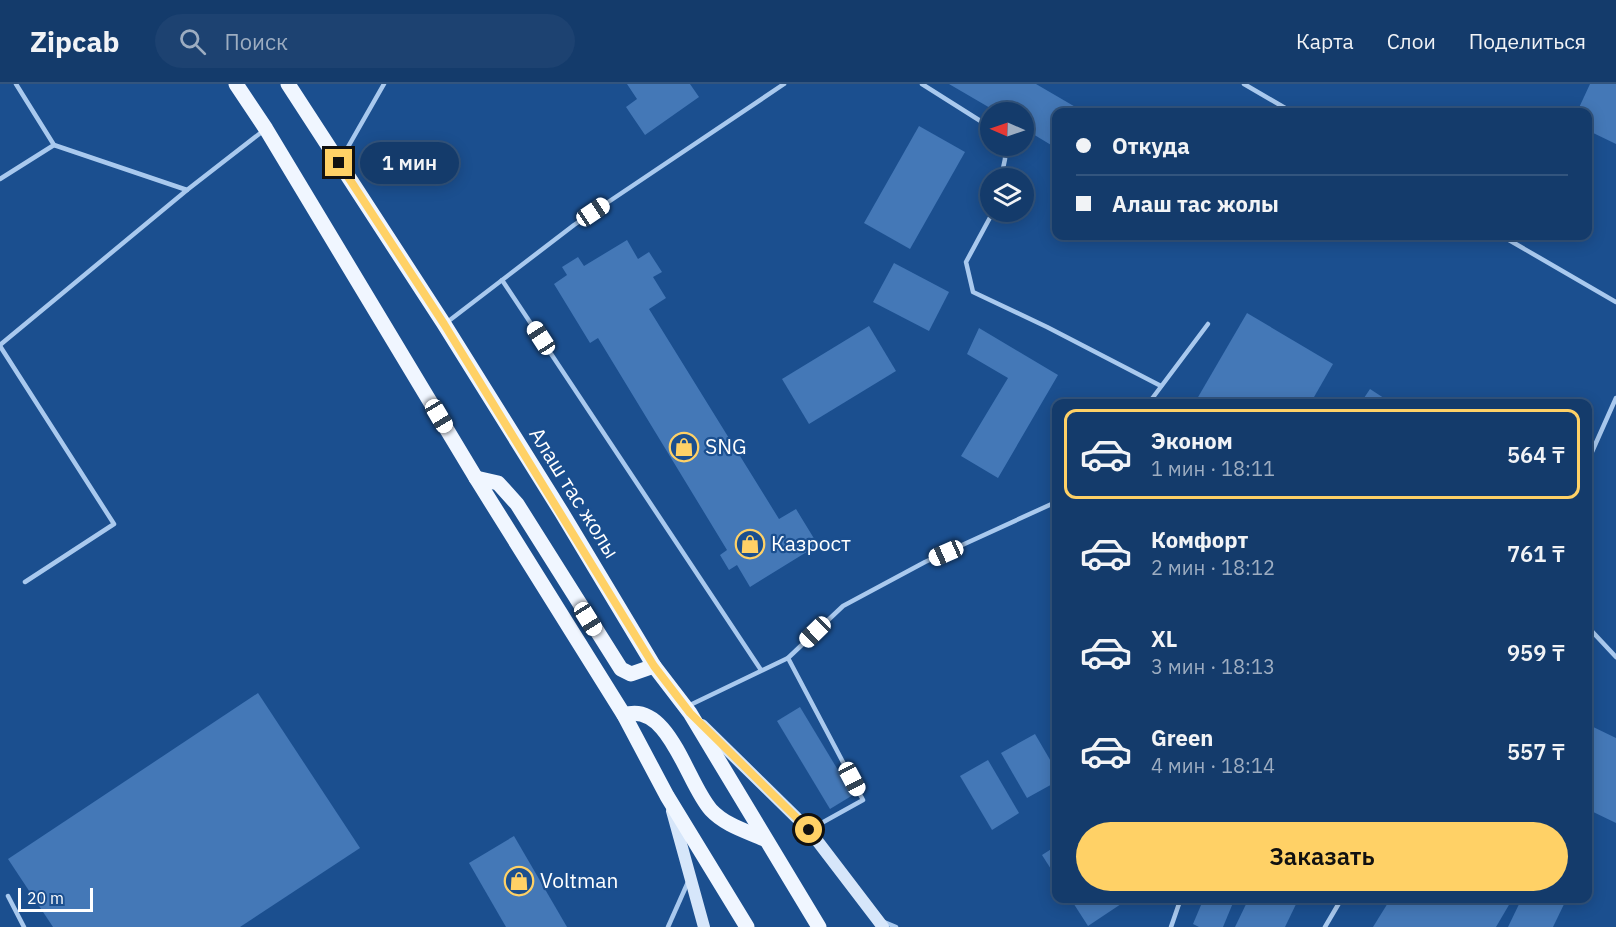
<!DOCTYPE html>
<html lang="ru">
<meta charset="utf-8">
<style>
:root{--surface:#143b6b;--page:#1d4271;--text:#f1f3f6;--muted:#9dadc1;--line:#33557e;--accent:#ffd166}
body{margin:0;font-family:"IBM Plex Sans",sans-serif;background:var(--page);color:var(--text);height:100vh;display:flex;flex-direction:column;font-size:22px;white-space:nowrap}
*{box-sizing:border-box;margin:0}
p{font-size:20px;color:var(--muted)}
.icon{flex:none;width:33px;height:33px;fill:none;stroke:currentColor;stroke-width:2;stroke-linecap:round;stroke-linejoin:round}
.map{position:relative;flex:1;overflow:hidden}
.sheet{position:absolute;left:1052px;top:315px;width:540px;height:504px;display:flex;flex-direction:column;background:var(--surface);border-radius:12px;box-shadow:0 3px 15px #0003,0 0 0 2px var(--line)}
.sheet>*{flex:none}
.hud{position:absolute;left:1052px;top:24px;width:540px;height:132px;border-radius:12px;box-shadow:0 3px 15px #0003,0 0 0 2px var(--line);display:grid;align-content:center;height:132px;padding:0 24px;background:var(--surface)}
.needle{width:39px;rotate:272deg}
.buttons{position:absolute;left:980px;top:18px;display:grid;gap:12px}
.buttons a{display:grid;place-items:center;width:54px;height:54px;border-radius:50%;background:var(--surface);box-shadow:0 3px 15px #0003,0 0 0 2px var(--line);font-size:30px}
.scale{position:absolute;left:18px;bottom:15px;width:75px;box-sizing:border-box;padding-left:6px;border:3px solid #fff;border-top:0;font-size:16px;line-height:21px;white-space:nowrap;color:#fff;-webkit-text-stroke:4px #1b4f8f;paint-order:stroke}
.end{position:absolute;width:27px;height:27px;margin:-14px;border:8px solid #ffd166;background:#111;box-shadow:0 0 0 3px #111}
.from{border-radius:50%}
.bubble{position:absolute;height:42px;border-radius:21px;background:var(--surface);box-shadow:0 3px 15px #0003,0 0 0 2px var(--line);font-size:20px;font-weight:600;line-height:42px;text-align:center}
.car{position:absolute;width:18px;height:36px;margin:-18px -9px;border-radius:8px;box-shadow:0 0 4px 2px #0007;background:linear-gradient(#fff 24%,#345 0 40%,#fff 0 76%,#345 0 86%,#fff 0)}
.hud b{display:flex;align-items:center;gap:21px;height:57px;font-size:22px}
.hud b+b{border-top:2px solid var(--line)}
.hud i{width:15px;height:15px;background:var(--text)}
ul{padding:10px 0 0;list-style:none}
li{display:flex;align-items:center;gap:18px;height:90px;margin:0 12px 9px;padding:0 12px;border:3px solid transparent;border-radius:12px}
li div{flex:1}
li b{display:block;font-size:22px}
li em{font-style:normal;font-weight:600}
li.active{border-color:var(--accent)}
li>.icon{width:54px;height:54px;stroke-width:1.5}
.action{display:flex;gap:12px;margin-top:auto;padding:12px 24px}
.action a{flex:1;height:69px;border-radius:36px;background:var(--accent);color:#111;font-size:24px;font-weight:600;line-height:69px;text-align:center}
header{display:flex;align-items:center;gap:36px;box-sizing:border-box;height:84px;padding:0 30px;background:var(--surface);border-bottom:2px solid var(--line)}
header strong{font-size:28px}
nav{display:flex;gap:33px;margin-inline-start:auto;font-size:21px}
.search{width:420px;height:54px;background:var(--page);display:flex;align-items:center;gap:15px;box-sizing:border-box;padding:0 21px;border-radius:33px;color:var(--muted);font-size:22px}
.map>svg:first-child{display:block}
.building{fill:#4478b7}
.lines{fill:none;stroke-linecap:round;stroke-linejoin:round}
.service{stroke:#a9c9ee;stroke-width:4.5}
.secondary{stroke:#d6e6fa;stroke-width:12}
.primary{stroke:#f0f6ff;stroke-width:15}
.route{stroke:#ffd166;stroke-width:8}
.labels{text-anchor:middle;stroke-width:4.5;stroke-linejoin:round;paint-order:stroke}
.poi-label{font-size:21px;fill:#fff;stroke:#1b4f8f;text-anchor:start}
.street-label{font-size:21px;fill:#fff;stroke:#1b4f8f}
</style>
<header>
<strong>Zipcab</strong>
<div class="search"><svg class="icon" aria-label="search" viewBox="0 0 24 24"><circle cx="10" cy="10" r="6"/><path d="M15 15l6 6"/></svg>Поиск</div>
<nav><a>Карта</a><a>Слои</a><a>Поделиться</a></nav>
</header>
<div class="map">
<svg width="1616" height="843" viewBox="0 0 1616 843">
<rect width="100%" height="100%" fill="#1b4f8f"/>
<g class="building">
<path d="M627,0H690L699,13L645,51L626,23L637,15Z"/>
<path d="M949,0H1036L1084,28H1056V64L1023,44V28H997Z"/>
<path d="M1590,0H1616V60L1587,46V28H1577Z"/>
<path d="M919,42L965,68L910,165L864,139Z"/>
<path d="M627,156L638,175L649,168L662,188L653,193L666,214L649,225L779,435L796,425L818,461L750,503L737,481L729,486L720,471L727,466L598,254L590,259L554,200L567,191L562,183L578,173L584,182Z"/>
<path d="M894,179L949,208L929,247L873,218Z"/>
<path d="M1247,229L1333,280L1310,320H1194Z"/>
<path d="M869,242L896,287L809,340L782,295Z"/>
<path d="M979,244L1058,291L998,394L961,372L1008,294L967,270Z"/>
<path d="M1370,305L1393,320H1360Z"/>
<path d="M258,609L360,764L240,843H53L8,775Z"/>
<path d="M800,623L853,711L830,725L777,637Z"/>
<path d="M1587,640L1616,654V739L1587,725Z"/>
<path d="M1035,650L1056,686V698L1027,714L1001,669Z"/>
<path d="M988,676L1019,729L992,746L960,692Z"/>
<path d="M514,752L567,843H506L469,779Z"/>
<path d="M1056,762V793L1042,771Z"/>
<path d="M1070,814H1130L1088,842Z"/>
<path d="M1204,814H1235L1223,843H1199L1193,840Z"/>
<path d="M1249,814H1299L1285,843H1235Z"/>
<path d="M1391,814H1513L1496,843H1373Z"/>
<path d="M1522,814H1567L1553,843H1508Z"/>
</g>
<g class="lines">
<g class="service">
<path d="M16,0L54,61L187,106"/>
<path d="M922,0L990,43"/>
<path d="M1244,0L1292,28"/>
<path d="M340,77L384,0"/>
<path d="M1001,94L1005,75V62"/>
<path d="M0,95L54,61"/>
<path d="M993,128L966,178L973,208L1047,243L1161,302"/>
<path d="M1502,152L1616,218"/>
<path d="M502,196L761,586"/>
<path d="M446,239L574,141L784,0"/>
<path d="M0,261L187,106L263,47"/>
<path d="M0,262L114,440L25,498"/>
<path d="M1148,320L1208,240"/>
<path d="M1587,379L1616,314"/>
<path d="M1587,542L1616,573"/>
<path d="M788,574L863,716L809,746"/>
<path d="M688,622L788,574L843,522L925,478L1056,418"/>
<path d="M8,812L24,843"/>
<path d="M884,838L896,843"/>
<path d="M668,843L688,798"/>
<path d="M1171,843L1181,814"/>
<path d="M1325,843L1342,814"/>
</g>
<g class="secondary">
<path d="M702,641L809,746L883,843"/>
<path d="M672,727L704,843"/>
</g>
<g class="primary">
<path d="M236,0L266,45L476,394L624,631L667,712L747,843"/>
<path d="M288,0L444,240L562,429L654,582L690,629L819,843"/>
<path d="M476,394L498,399L517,420L621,585L631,590L654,582"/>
<path d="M624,631C669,616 687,700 711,726C725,741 746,747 764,755"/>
</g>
</g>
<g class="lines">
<path class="route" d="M339,79L444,240L654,582L690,629L809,746"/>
</g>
<defs>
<g id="shop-ring" transform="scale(1.5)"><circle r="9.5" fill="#1b4f8f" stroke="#ffd166" stroke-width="1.5"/><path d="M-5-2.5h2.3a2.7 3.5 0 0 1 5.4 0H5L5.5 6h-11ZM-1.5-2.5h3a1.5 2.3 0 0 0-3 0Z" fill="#ffd166"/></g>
</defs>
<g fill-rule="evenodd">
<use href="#shop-ring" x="684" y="363"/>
<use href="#shop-ring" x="750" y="460"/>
<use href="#shop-ring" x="519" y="797"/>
</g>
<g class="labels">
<g class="poi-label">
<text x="705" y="370">SNG</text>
<text x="771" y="467">Казрост</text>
<text x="540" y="804">Voltman</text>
</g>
<g class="street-label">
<text transform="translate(574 409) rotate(58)" y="7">Алаш тас жолы</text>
</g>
</g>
</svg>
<div class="buttons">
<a><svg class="needle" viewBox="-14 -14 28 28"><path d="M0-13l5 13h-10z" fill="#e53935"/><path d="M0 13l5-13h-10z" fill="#9dadc1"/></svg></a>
<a><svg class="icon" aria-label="layers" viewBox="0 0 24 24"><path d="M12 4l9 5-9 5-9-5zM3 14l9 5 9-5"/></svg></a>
</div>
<div class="scale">20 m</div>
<i class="end from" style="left:809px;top:746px"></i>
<i class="end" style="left:339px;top:79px"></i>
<div class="bubble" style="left:360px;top:58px;width:99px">1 мин</div>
<i class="car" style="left:593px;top:128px;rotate:56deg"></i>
<i class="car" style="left:541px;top:254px;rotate:327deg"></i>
<i class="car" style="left:439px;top:332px;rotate:149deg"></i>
<i class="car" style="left:946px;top:469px;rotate:246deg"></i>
<i class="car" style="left:588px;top:535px;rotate:148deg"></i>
<i class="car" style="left:815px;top:548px;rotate:226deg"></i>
<i class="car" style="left:852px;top:695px;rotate:152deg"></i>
<div class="hud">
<b><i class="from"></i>Откуда</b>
<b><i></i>Алаш тас жолы</b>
</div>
<section class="sheet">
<ul>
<li class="active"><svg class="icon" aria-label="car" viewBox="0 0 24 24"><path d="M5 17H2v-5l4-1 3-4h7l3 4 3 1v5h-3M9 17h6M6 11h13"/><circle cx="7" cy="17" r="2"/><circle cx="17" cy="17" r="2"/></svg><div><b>Эконом</b><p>1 мин · 18:11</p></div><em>564 ₸</em></li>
<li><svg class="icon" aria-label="car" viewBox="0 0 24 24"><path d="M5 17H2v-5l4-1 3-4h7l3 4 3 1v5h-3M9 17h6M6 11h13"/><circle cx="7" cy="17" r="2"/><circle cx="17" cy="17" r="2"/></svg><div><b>Комфорт</b><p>2 мин · 18:12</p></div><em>761 ₸</em></li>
<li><svg class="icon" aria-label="car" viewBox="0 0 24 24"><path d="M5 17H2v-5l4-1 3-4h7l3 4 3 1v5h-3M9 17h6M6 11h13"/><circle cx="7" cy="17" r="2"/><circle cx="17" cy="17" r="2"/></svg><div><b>XL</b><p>3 мин · 18:13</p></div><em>959 ₸</em></li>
<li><svg class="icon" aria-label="car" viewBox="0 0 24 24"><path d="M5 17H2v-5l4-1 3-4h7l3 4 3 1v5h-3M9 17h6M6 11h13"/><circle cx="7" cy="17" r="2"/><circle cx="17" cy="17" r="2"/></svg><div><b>Green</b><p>4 мин · 18:14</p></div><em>557 ₸</em></li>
</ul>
<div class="action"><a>Заказать</a></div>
</section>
</div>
